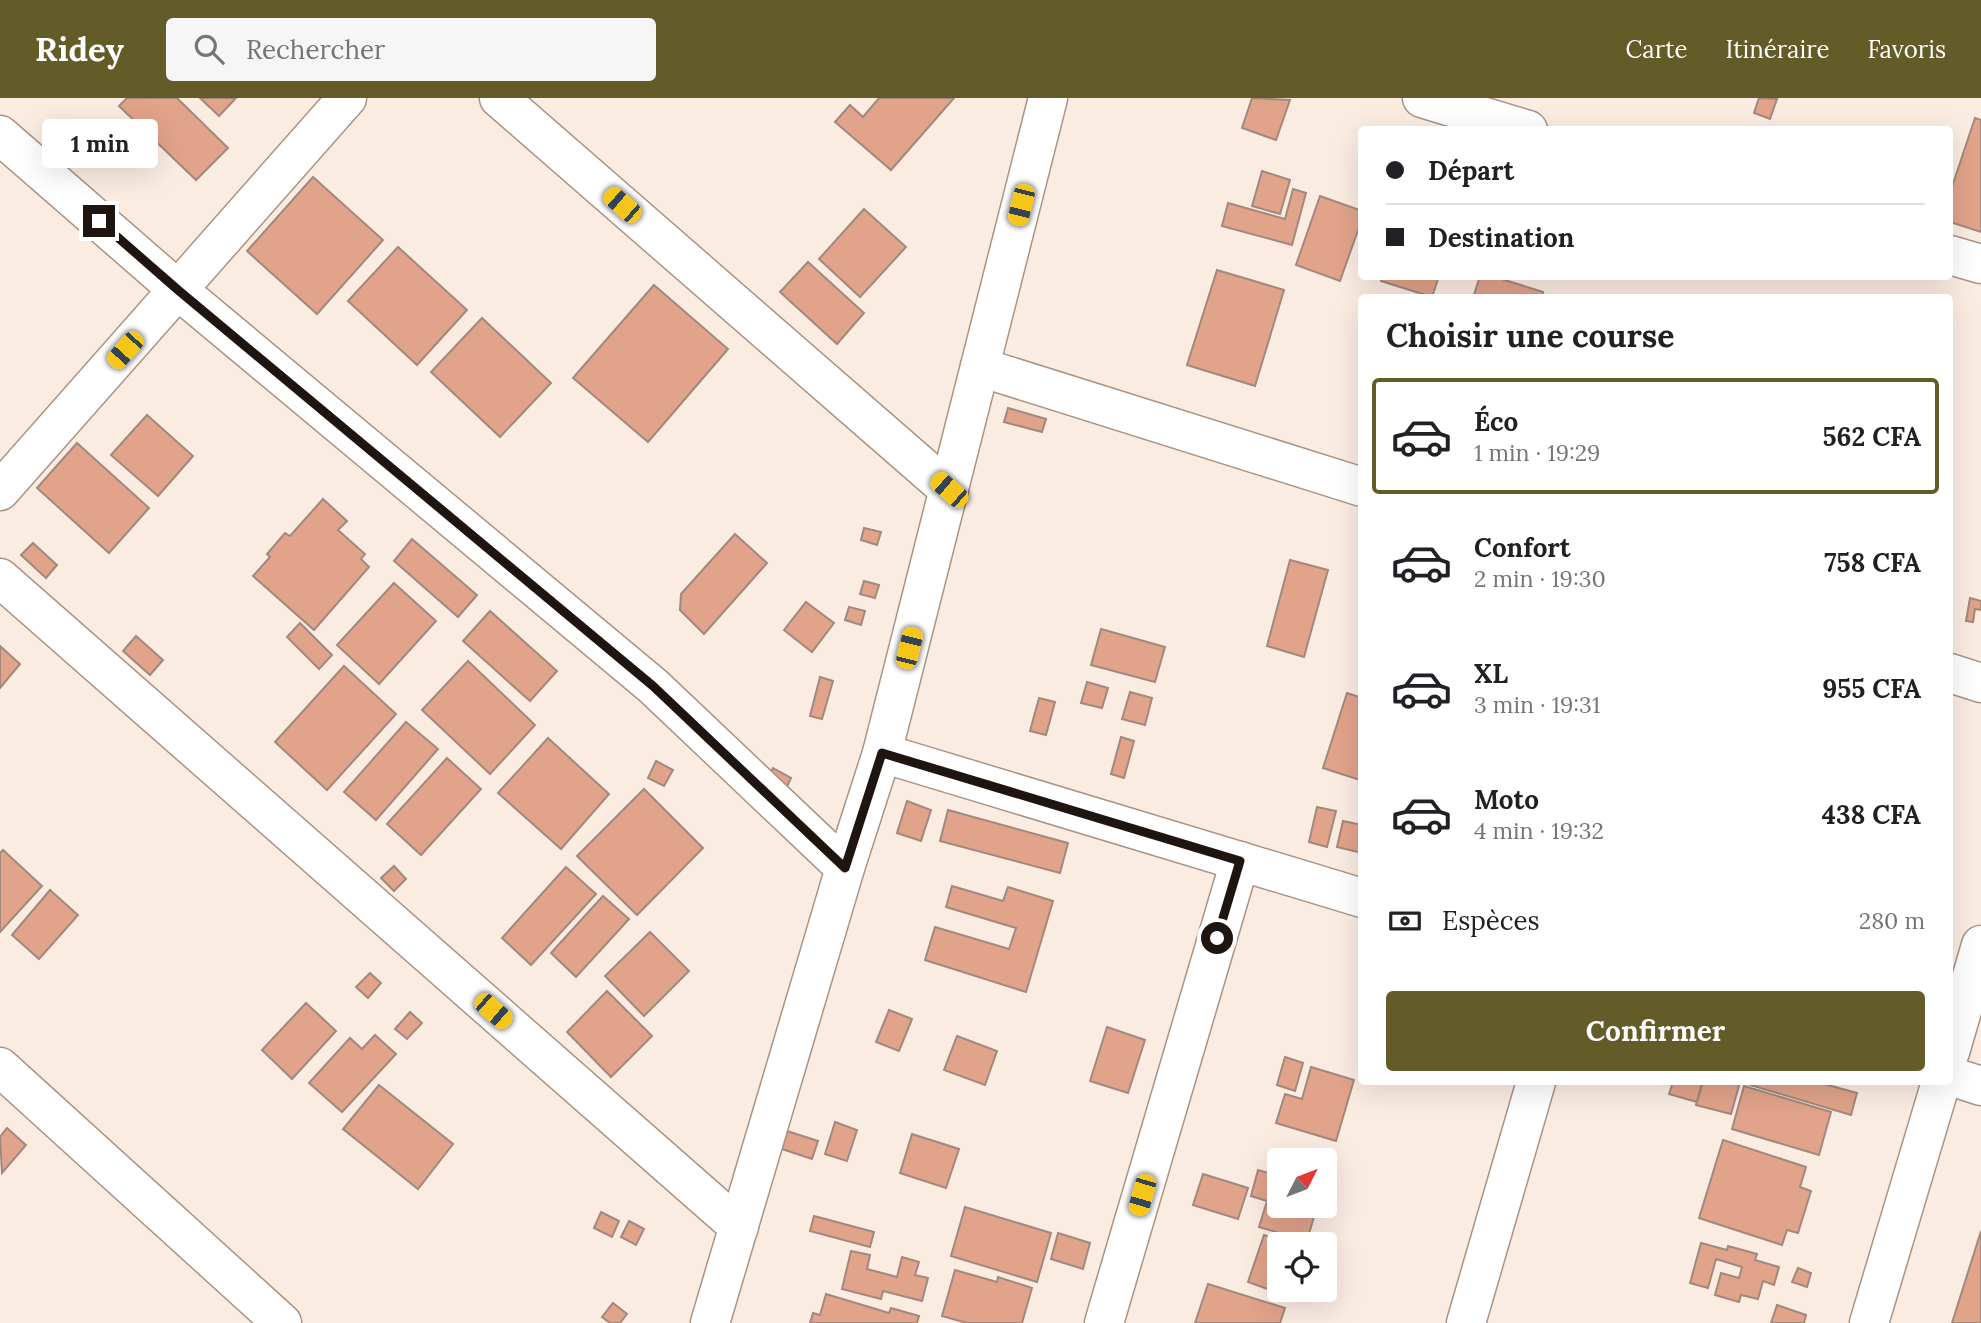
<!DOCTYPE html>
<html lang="fr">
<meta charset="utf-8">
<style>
:root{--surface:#fff;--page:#f6f6f6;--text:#202124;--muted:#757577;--line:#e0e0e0;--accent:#635c28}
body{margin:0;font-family:Lora,serif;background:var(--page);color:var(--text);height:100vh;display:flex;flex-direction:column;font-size:26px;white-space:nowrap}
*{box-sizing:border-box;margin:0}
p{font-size:23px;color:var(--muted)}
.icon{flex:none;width:38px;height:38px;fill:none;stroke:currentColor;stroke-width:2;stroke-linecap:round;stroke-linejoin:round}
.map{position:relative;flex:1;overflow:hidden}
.panel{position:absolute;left:1358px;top:196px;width:595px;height:791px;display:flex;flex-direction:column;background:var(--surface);border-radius:7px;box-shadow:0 7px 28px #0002}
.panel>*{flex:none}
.guide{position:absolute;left:1358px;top:28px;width:595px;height:154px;border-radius:7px;box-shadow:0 7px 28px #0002;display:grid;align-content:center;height:154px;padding:0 28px;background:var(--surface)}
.needle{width:46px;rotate:48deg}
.buttons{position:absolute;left:1267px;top:1050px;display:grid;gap:14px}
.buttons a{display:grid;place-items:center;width:70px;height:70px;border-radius:7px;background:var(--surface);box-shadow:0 7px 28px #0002;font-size:35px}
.end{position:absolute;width:32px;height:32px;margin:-16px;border:9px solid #1e1510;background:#fff;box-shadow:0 0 0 4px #fff}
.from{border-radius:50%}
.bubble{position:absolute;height:49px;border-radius:7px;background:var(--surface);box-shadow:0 7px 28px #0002;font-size:23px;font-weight:700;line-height:49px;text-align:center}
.car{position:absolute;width:21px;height:42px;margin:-21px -10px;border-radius:9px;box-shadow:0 0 5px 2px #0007;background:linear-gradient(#f5c518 24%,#345 0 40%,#f5c518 0 76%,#345 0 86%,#f5c518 0)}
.guide b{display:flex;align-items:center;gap:24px;height:66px;font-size:26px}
.guide b+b{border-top:2px solid var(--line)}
.guide i{width:18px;height:18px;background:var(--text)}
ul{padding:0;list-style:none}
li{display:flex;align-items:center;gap:21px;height:116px;margin:0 14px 10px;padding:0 14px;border:4px solid transparent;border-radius:7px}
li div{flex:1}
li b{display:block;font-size:26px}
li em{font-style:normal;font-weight:700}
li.active{border-color:var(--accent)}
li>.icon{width:63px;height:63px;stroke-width:1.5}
h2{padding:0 28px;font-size:32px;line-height:84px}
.pay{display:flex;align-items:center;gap:18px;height:77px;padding:0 28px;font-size:26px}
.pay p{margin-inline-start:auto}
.cta{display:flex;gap:14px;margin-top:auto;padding:14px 28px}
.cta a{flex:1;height:80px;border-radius:7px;background:var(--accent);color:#fff;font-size:28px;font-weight:700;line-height:80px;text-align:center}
header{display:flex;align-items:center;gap:42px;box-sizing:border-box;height:98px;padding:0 35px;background:var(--accent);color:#fff}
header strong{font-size:33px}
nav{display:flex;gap:38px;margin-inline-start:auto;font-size:24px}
.search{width:490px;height:63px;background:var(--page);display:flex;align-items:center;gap:18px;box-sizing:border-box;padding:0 24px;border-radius:7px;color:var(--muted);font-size:26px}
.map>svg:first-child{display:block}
.building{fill:#e1a38a;stroke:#a2887d;stroke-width:2}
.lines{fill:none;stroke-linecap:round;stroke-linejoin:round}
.minor-casing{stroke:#ab9384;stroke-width:41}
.minor{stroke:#fff;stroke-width:38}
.route{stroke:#1e1510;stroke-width:9}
</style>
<header>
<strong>Ridey</strong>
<div class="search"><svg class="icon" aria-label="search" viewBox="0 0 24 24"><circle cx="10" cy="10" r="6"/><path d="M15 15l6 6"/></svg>Rechercher</div>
<nav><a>Carte</a><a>Itinéraire</a><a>Favoris</a></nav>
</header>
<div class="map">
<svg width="1981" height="1225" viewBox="0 0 1981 1225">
<rect width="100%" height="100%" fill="#fbece2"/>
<g class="building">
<path d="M127,0H177L228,50L196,82L119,8Z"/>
<path d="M200,0H236L219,18Z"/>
<path d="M879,0H954L891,72L835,24L850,7L863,19Z"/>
<path d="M1252,0L1290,2L1276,42L1242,30Z"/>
<path d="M1759,0L1777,1L1770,21L1754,15Z"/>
<path d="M1975,20L1981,22V134L1950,124V95Z"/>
<path d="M1262,73L1290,82L1280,116L1252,108Z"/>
<path d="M313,79L383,142L317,216L247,153Z"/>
<path d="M1293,91L1306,95L1292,147L1222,128L1228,105L1285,121Z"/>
<path d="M1320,98L1362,113V121L1340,183L1296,167Z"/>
<path d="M864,111L906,149L860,199L819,161Z"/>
<path d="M398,149L467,212L417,267L348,203Z"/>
<path d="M808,164L864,215L837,246L780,194Z"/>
<path d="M1217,172L1284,192L1255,288L1187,267Z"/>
<path d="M1382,178H1439L1432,199L1381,183Z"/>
<path d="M1480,178H1492L1543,194L1542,200H1473Z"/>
<path d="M654,187L728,251L648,344L573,280Z"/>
<path d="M482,220L551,285L500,339L431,274Z"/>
<path d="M1008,310L1046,321L1042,334L1004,324Z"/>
<path d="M147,317L193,358L158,398L111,357Z"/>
<path d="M77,345L149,410L109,455L37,390Z"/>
<path d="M323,401L347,423L338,432L365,456L361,461L369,469L314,532L253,478L270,459L267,456L285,435L290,438Z"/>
<path d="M864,430L881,434L877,447L861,442Z"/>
<path d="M735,436L767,465L704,536L680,512L681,496Z"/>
<path d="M412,441L477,497L458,519L394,463Z"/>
<path d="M33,445L57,467L46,480L21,457Z"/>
<path d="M1290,462L1328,472L1304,559L1267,548Z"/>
<path d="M864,483L879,487L875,500L860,496Z"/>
<path d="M394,485L436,523L379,586L337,547Z"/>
<path d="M1970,500L1981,503V512L1975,511L1973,524L1966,523Z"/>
<path d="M806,504L834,525L812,554L784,532Z"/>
<path d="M849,509L865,513L861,527L845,522Z"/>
<path d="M490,513L557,573L530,603L463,543Z"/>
<path d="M300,525L332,557L319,571L287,539Z"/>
<path d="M1101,531L1165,549L1155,584L1091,567Z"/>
<path d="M136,538L163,562L150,577L123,553Z"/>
<path d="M0,548L20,566L0,590Z"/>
<path d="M468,563L535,627L490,676L422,612Z"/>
<path d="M344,568L396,616L327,692L275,644Z"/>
<path d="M820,579L833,583L822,621L810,618Z"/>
<path d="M1087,584L1108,590L1102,610L1081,605Z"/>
<path d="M1130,594L1152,600L1145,627L1122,621Z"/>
<path d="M1347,595L1362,600V676L1360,682L1323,670Z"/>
<path d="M1039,600L1055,604L1046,637L1030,633Z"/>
<path d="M406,624L438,651L376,722L344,694Z"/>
<path d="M1121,639L1134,643L1124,680L1111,676Z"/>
<path d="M548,640L609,696L561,751L498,695Z"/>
<path d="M447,660L481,691L421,757L387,726Z"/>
<path d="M656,663L673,672L664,688L648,680Z"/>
<path d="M773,670L791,680L785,693L766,683Z"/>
<path d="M644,691L703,750L637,817L577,758Z"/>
<path d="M907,703L931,712L921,743L897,735Z"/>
<path d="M1317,709L1336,713L1327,749L1309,744Z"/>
<path d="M948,712L1068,745L1060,775L940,743Z"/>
<path d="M1343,723L1362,727V755L1337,749Z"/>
<path d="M3,752L42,788L0,834V755Z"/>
<path d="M394,768L406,781L394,793L381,780Z"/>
<path d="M566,769L596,796L531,867L502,840Z"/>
<path d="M952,788L1003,803L1008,789L1053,803L1026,894L925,862L935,829L1009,851L1016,830L946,809Z"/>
<path d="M50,792L78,817L39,861L12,837Z"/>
<path d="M603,798L629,821L576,879L551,855Z"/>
<path d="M650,834L689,873L644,918L605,878Z"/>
<path d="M370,875L381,885L368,900L356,889Z"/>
<path d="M607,893L652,938L611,979L567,934Z"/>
<path d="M306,905L336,933L292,981L262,952Z"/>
<path d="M889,912L912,921L899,953L876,944Z"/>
<path d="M410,914L422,925L407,941L395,931Z"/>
<path d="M1107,929L1145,942L1128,995L1090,983Z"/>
<path d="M375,937L396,956L342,1014L309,985L350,940L362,951Z"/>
<path d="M957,938L997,953L985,987L944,972Z"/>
<path d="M1285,959L1303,965L1295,993L1277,987Z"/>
<path d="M1311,969L1354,982L1336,1043L1276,1025L1285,996L1302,1001Z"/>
<path d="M1673,984H1702L1697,1004L1669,996Z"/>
<path d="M1703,984H1740L1731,1016L1696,1007Z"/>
<path d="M1747,984H1817L1857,995L1851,1017L1747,986Z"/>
<path d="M379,987L453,1046L418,1091L343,1031Z"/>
<path d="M1744,988L1831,1014L1819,1057L1732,1031Z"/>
<path d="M835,1024L857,1032L847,1063L825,1056Z"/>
<path d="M7,1030L26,1047L2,1075L0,1039Z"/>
<path d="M787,1033L818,1043L812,1061L782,1051Z"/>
<path d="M912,1036L959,1051L946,1090L900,1075Z"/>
<path d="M1723,1042L1806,1069L1800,1089L1811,1093L1798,1135L1787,1132L1782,1147L1699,1120Z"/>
<path d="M1258,1072L1279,1078V1108H1317L1307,1143L1259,1129L1267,1103L1251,1098Z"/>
<path d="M1203,1076L1248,1090L1238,1121L1193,1107Z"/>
<path d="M965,1109L1051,1135L1037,1184L951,1158Z"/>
<path d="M601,1114L619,1123L612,1139L594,1130Z"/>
<path d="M814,1118L874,1134L870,1149L810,1133Z"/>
<path d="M629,1123L644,1131L636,1147L621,1139Z"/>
<path d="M1981,1133V1225H1952Z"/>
<path d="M1058,1135L1090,1145L1083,1171L1051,1161Z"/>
<path d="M1264,1137L1290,1146H1279V1192H1289L1287,1198L1248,1184Z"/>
<path d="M1701,1145L1727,1152L1728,1148L1757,1156L1755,1162L1779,1169L1774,1187L1763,1183L1758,1201L1741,1197L1739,1204L1715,1197L1721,1175L1739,1180L1742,1169L1716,1161L1708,1190L1690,1185Z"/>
<path d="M851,1153L870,1157L867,1171L897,1179L902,1159L919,1164L915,1177L928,1180L922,1203L883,1193L881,1201L842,1191Z"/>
<path d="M1798,1170L1811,1175L1807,1189L1792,1184Z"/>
<path d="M955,1172L997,1184L998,1179L1032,1190L1022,1225H967L942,1218Z"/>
<path d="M1208,1186L1285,1210L1280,1225H1195Z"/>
<path d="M826,1196L889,1215L891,1210L919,1218L917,1225H810L813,1215L820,1217Z"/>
<path d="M613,1205L627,1216L620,1225H610L602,1219Z"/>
<path d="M1777,1207L1806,1217L1804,1225H1771Z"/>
</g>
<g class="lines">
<g class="minor-casing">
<g id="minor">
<path d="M499,0L949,392"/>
<path d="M1422,0L1528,32"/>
<path d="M0,37L178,192L653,588L845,770"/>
<path d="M1950,157L1981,166"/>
<path d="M980,269L1362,389"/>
<path d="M0,393L347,0"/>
<path d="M0,480L739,1129"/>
<path d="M1950,575L1981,585"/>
<path d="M882,655L1362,800"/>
<path d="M1950,954L1981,847"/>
<path d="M0,969L282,1225"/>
<path d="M1950,978L1981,988"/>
<path d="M710,1225L845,770L882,655L1048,0"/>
<path d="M1104,1225L1240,763"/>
<path d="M1466,1225L1536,984"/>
<path d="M1869,1225L1941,984"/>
</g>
</g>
<use href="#minor" class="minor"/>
</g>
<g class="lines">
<path class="route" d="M99,123L178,192L653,588L845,770L882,655L1240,763L1217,840"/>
</g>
</svg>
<div class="buttons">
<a><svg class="needle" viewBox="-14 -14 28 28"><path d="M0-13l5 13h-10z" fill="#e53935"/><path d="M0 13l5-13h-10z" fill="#757577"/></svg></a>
<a><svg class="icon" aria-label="locate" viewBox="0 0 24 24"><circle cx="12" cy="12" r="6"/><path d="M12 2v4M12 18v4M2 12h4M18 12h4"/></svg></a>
</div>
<i class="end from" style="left:1217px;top:840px"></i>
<i class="end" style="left:99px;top:123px"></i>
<div class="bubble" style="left:42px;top:21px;width:116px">1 min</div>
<i class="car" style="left:622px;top:107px;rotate:311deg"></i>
<i class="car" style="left:1021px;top:107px;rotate:194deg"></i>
<i class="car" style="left:125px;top:252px;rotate:222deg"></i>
<i class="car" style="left:949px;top:392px;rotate:311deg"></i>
<i class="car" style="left:909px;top:550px;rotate:14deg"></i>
<i class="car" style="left:493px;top:913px;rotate:131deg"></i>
<i class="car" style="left:1142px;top:1097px;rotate:196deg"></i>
<div class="guide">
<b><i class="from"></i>Départ</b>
<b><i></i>Destination</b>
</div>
<section class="panel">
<h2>Choisir une course</h2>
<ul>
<li class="active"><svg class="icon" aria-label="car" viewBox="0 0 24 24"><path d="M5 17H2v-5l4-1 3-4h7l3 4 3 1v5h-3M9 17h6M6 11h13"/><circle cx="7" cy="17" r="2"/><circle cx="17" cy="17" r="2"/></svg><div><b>Éco</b><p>1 min · 19:29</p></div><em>562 CFA</em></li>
<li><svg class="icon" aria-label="car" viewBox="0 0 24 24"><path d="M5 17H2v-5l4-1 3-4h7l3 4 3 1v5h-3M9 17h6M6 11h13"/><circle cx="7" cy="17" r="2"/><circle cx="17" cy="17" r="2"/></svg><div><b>Confort</b><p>2 min · 19:30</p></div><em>758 CFA</em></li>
<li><svg class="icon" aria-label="car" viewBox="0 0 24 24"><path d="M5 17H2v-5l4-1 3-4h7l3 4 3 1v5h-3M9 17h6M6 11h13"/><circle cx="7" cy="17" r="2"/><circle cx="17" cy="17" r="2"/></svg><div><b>XL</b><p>3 min · 19:31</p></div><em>955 CFA</em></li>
<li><svg class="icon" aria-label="car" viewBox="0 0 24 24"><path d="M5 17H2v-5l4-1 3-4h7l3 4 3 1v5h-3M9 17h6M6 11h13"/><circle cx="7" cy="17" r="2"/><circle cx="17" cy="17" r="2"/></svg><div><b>Moto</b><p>4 min · 19:32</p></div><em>438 CFA</em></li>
</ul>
<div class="pay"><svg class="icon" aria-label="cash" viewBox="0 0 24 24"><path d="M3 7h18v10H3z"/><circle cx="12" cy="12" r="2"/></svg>Espèces<p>280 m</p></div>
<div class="cta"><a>Confirmer</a></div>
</section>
</div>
